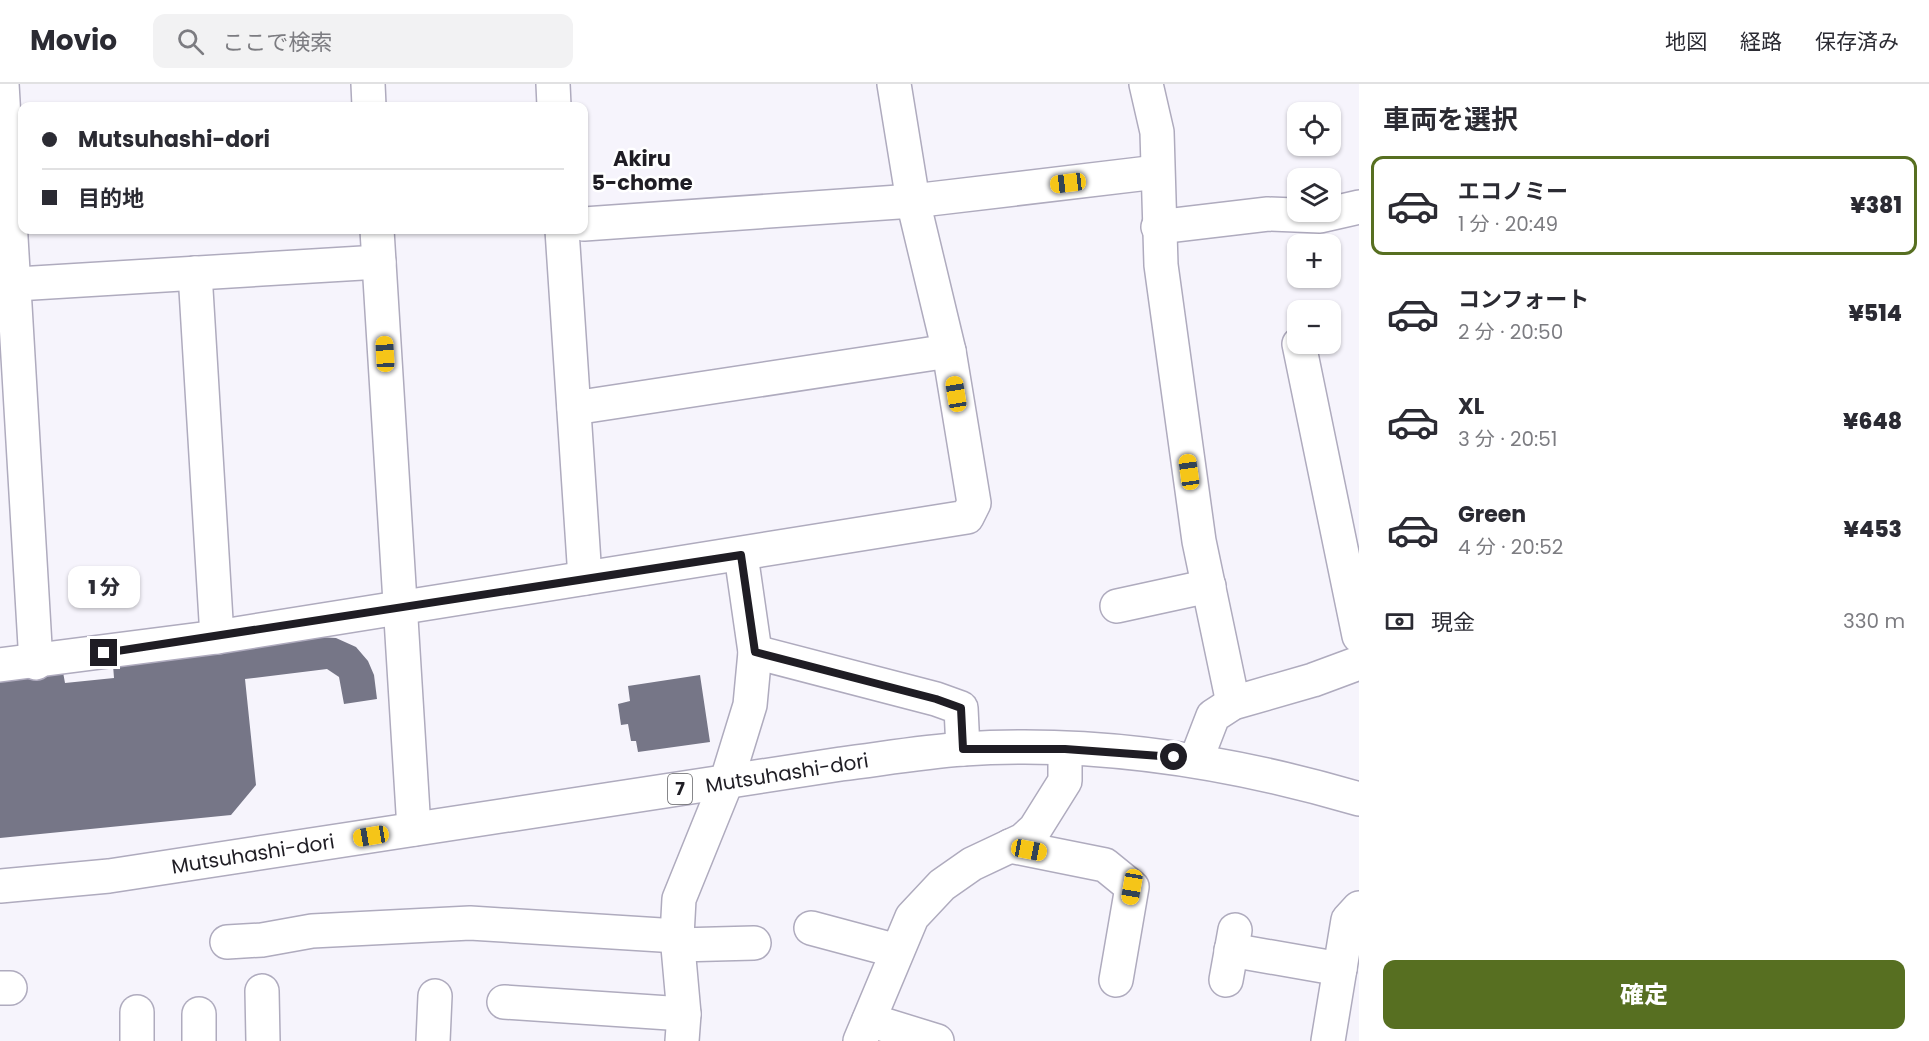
<!DOCTYPE html>
<html lang="ja">
<meta charset="utf-8">
<style>
:root{--surface:#fff;--page:#f2f2f3;--text:#2b2b33;--muted:#7c7c81;--line:#e1e1e2;--accent:#576f21}
body{margin:0;font-family:Poppins,"Noto Sans JP",sans-serif;background:var(--page);color:var(--text);height:100vh;display:flex;flex-direction:column;font-size:22px;white-space:nowrap}
*{box-sizing:border-box;margin:0}
p{font-size:20px;color:var(--muted)}
.icon{flex:none;width:33px;height:33px;fill:none;stroke:currentColor;stroke-width:2;stroke-linecap:round;stroke-linejoin:round}
.map{position:relative;flex:1;overflow:hidden}
.details{display:flex;flex-direction:column;background:var(--surface);width:570px}
.details>*{flex:none}
.guide{position:absolute;left:18px;top:18px;width:570px;height:132px;border-radius:12px;box-shadow:0 2px 4px #0004;display:grid;align-content:center;height:132px;padding:0 24px;background:var(--surface)}
.controls{position:absolute;left:1287px;top:18px;display:grid;gap:12px}
.controls a{display:grid;place-items:center;width:54px;height:54px;border-radius:12px;background:var(--surface);box-shadow:0 2px 4px #0004;font-size:30px}
.end{position:absolute;width:27px;height:27px;margin:-14px;border:8px solid #1f1d24;background:#fff;box-shadow:0 0 0 3px #fff}
.from{border-radius:50%}
.bubble{position:absolute;height:42px;border-radius:12px;background:var(--surface);box-shadow:0 2px 4px #0004;font-size:20px;font-weight:800;line-height:42px;text-align:center}
.car{position:absolute;width:18px;height:36px;margin:-18px -9px;border-radius:8px;box-shadow:0 0 4px 2px #0007;background:linear-gradient(#f5c518 24%,#345 0 40%,#f5c518 0 76%,#345 0 86%,#f5c518 0)}
.guide b{display:flex;align-items:center;gap:21px;height:57px;font-size:22px}
.guide b+b{border-top:2px solid var(--line)}
.guide i{width:15px;height:15px;background:var(--text)}
ul{padding:0;list-style:none}
li{display:flex;align-items:center;gap:18px;height:99px;margin:0 12px 9px;padding:0 12px;border:3px solid transparent;border-radius:12px}
li div{flex:1}
li b{display:block;font-size:22px}
li em{font-style:normal;font-weight:800}
li.active{border-color:var(--accent)}
li>.icon{width:54px;height:54px;stroke-width:1.5}
h2{padding:0 24px;font-size:27px;line-height:72px}
.pay{display:flex;align-items:center;gap:15px;height:66px;padding:0 24px;font-size:22px}
.pay p{margin-inline-start:auto}
.action{display:flex;gap:12px;margin-top:auto;padding:12px 24px}
.action a{flex:1;height:69px;border-radius:12px;background:var(--accent);color:#fff;font-size:24px;font-weight:800;line-height:69px;text-align:center}
header{display:flex;align-items:center;gap:36px;box-sizing:border-box;height:84px;padding:0 30px;background:var(--surface);border-bottom:2px solid var(--line)}
header strong{font-size:28px}
nav{display:flex;gap:33px;margin-inline-start:auto;font-size:21px}
.search{width:420px;height:54px;background:var(--page);display:flex;align-items:center;gap:15px;box-sizing:border-box;padding:0 21px;border-radius:12px;color:var(--muted);font-size:22px}
main{display:flex;flex:1;min-height:0}
.map>svg:first-child{display:block}
.building{fill:#767687}
.lines{fill:none;stroke-linecap:round;stroke-linejoin:round}
.minor-casing{stroke:#afabbe;stroke-width:36}
.major-casing{stroke:#afabbe;stroke-width:36}
.minor{stroke:#fff;stroke-width:33}
.major{stroke:#fff;stroke-width:33}
.route{stroke:#1f1d24;stroke-width:8}
.labels{text-anchor:middle;stroke-width:5;stroke-linejoin:round;paint-order:stroke}
.shield{fill:#fff;stroke:#626166;stroke-width:1.5}
.shield-label{font-size:18px;font-weight:bold;fill:#1f1d24}
.street-label{font-size:20px;fill:#1f1d24;stroke:#fff}
.neighbourhood-label{font-size:21px;font-weight:bold;fill:#1f1d24;stroke:#fff}
</style>
<header>
<strong>Movio</strong>
<div class="search"><svg class="icon" aria-label="search" viewBox="0 0 24 24"><circle cx="10" cy="10" r="6"/><path d="M15 15l6 6"/></svg>ここで検索</div>
<nav><a>地図</a><a>経路</a><a>保存済み</a></nav>
</header>
<main>
<div class="map">
<svg width="1359" height="957" viewBox="0 0 1359 957">
<rect width="100%" height="100%" fill="#f6f4fc"/>
<g class="building">
<path d="M317,553L336,554L356,563L368,577L374,591L377,615L344,620L339,593L327,585L245,595L256,701L231,731L0,754V594L63,588L65,599L114,594L113,581Z"/>
<path d="M700,591L710,658L638,668L636,657H631L628,640L621,641L618,620L630,617L628,602Z"/>
</g>
<g class="lines">
<g class="minor-casing">
<g id="minor">
<path d="M2,0L36,579"/>
<path d="M368,0L369,22"/>
<path d="M553,0L554,22"/>
<path d="M1146,0L1157,48L1161,181L1199,457L1233,619"/>
<path d="M584,140L913,117L1157,88"/>
<path d="M1158,143L1268,130L1320,132L1359,123"/>
<path d="M377,146L414,745"/>
<path d="M562,146L585,494"/>
<path d="M195,189L217,553"/>
<path d="M0,201L379,178"/>
<path d="M1299,260L1359,552"/>
<path d="M574,324L949,267"/>
<path d="M1117,522L1209,502"/>
<path d="M755,568L936,615L961,624L963,665"/>
<path d="M0,581L217,553L967,433L974,419L949,267L913,117L894,0"/>
<path d="M1010,762L1105,781L1132,803L1116,896"/>
<path d="M811,844L897,867"/>
<path d="M227,858L262,856L312,847L470,839L677,852"/>
<path d="M678,861L754,859"/>
<path d="M1231,866L1340,885"/>
<path d="M1226,896L1235,846"/>
<path d="M0,904H10"/>
<path d="M262,907L263,957"/>
<path d="M504,918L684,930"/>
<path d="M137,928V957"/>
<path d="M199,930V957"/>
<path d="M869,936L937,957"/>
<path d="M433,957L435,912"/>
<path d="M682,957L684,930L677,852L679,815L726,699L750,621L755,568L741,471"/>
<path d="M860,957L912,833L942,801L972,780L1023,756L1035,745L1065,697V665"/>
<path d="M1328,957L1348,836L1359,824"/>
</g>
</g>
<g class="major-casing">
<g id="major">
<path d="M1196,676L1213,632L1233,619L1313,596L1359,579"/>
<path d="M0,802L109,792L841,680C881,675 922,668 963,665C1098,656 1230,677 1359,715"/>
</g>
</g>
<use href="#minor" class="minor"/>
<use href="#major" class="major"/>
</g>
<g class="lines">
<path class="route" d="M104,569L741,471L755,568L936,615L961,624L963,665H1065L1174,673"/>
</g>
<g class="labels">
<rect class="shield" x="668" y="690" width="24" height="30" rx="4.5"/>
<g class="shield-label">
<text x="680" y="711">7</text>
</g>
<g class="street-label">
<text transform="translate(787 689) rotate(-9)" y="7">Mutsuhashi-dori</text>
<text transform="translate(253 770) rotate(-9)" y="7">Mutsuhashi-dori</text>
</g>
<g class="neighbourhood-label">
<text x="642" y="82">Akiru<tspan x="642" dy="24">5-chome</tspan></text>
</g>
</g>
</svg>
<div class="controls">
<a><svg class="icon" aria-label="locate" viewBox="0 0 24 24"><circle cx="12" cy="12" r="6"/><path d="M12 2v4M12 18v4M2 12h4M18 12h4"/></svg></a>
<a><svg class="icon" aria-label="layers" viewBox="0 0 24 24"><path d="M12 4l9 5-9 5-9-5zM3 14l9 5 9-5"/></svg></a>
<a>+</a>
<a>−</a>
</div>
<i class="end from" style="left:1174px;top:673px"></i>
<i class="end" style="left:104px;top:569px"></i>
<div class="bubble" style="left:68px;top:482px;width:72px">1 分</div>
<i class="car" style="left:1068px;top:99px;rotate:263deg"></i>
<i class="car" style="left:385px;top:270px;rotate:357deg"></i>
<i class="car" style="left:956px;top:310px;rotate:351deg"></i>
<i class="car" style="left:1189px;top:388px;rotate:352deg"></i>
<i class="car" style="left:371px;top:752px;rotate:261deg"></i>
<i class="car" style="left:1029px;top:766px;rotate:101deg"></i>
<i class="car" style="left:1132px;top:803px;rotate:190deg"></i>
<div class="guide">
<b><i class="from"></i>Mutsuhashi-dori</b>
<b><i></i>目的地</b>
</div>
</div>
<section class="details">
<h2>車両を選択</h2>
<ul>
<li class="active"><svg class="icon" aria-label="car" viewBox="0 0 24 24"><path d="M5 17H2v-5l4-1 3-4h7l3 4 3 1v5h-3M9 17h6M6 11h13"/><circle cx="7" cy="17" r="2"/><circle cx="17" cy="17" r="2"/></svg><div><b>エコノミー</b><p>1 分 · 20:49</p></div><em>¥381</em></li>
<li><svg class="icon" aria-label="car" viewBox="0 0 24 24"><path d="M5 17H2v-5l4-1 3-4h7l3 4 3 1v5h-3M9 17h6M6 11h13"/><circle cx="7" cy="17" r="2"/><circle cx="17" cy="17" r="2"/></svg><div><b>コンフォート</b><p>2 分 · 20:50</p></div><em>¥514</em></li>
<li><svg class="icon" aria-label="car" viewBox="0 0 24 24"><path d="M5 17H2v-5l4-1 3-4h7l3 4 3 1v5h-3M9 17h6M6 11h13"/><circle cx="7" cy="17" r="2"/><circle cx="17" cy="17" r="2"/></svg><div><b>XL</b><p>3 分 · 20:51</p></div><em>¥648</em></li>
<li><svg class="icon" aria-label="car" viewBox="0 0 24 24"><path d="M5 17H2v-5l4-1 3-4h7l3 4 3 1v5h-3M9 17h6M6 11h13"/><circle cx="7" cy="17" r="2"/><circle cx="17" cy="17" r="2"/></svg><div><b>Green</b><p>4 分 · 20:52</p></div><em>¥453</em></li>
</ul>
<div class="pay"><svg class="icon" aria-label="cash" viewBox="0 0 24 24"><path d="M3 7h18v10H3z"/><circle cx="12" cy="12" r="2"/></svg>現金<p>330 m</p></div>
<div class="action"><a>確定</a></div>
</section>
</main>
